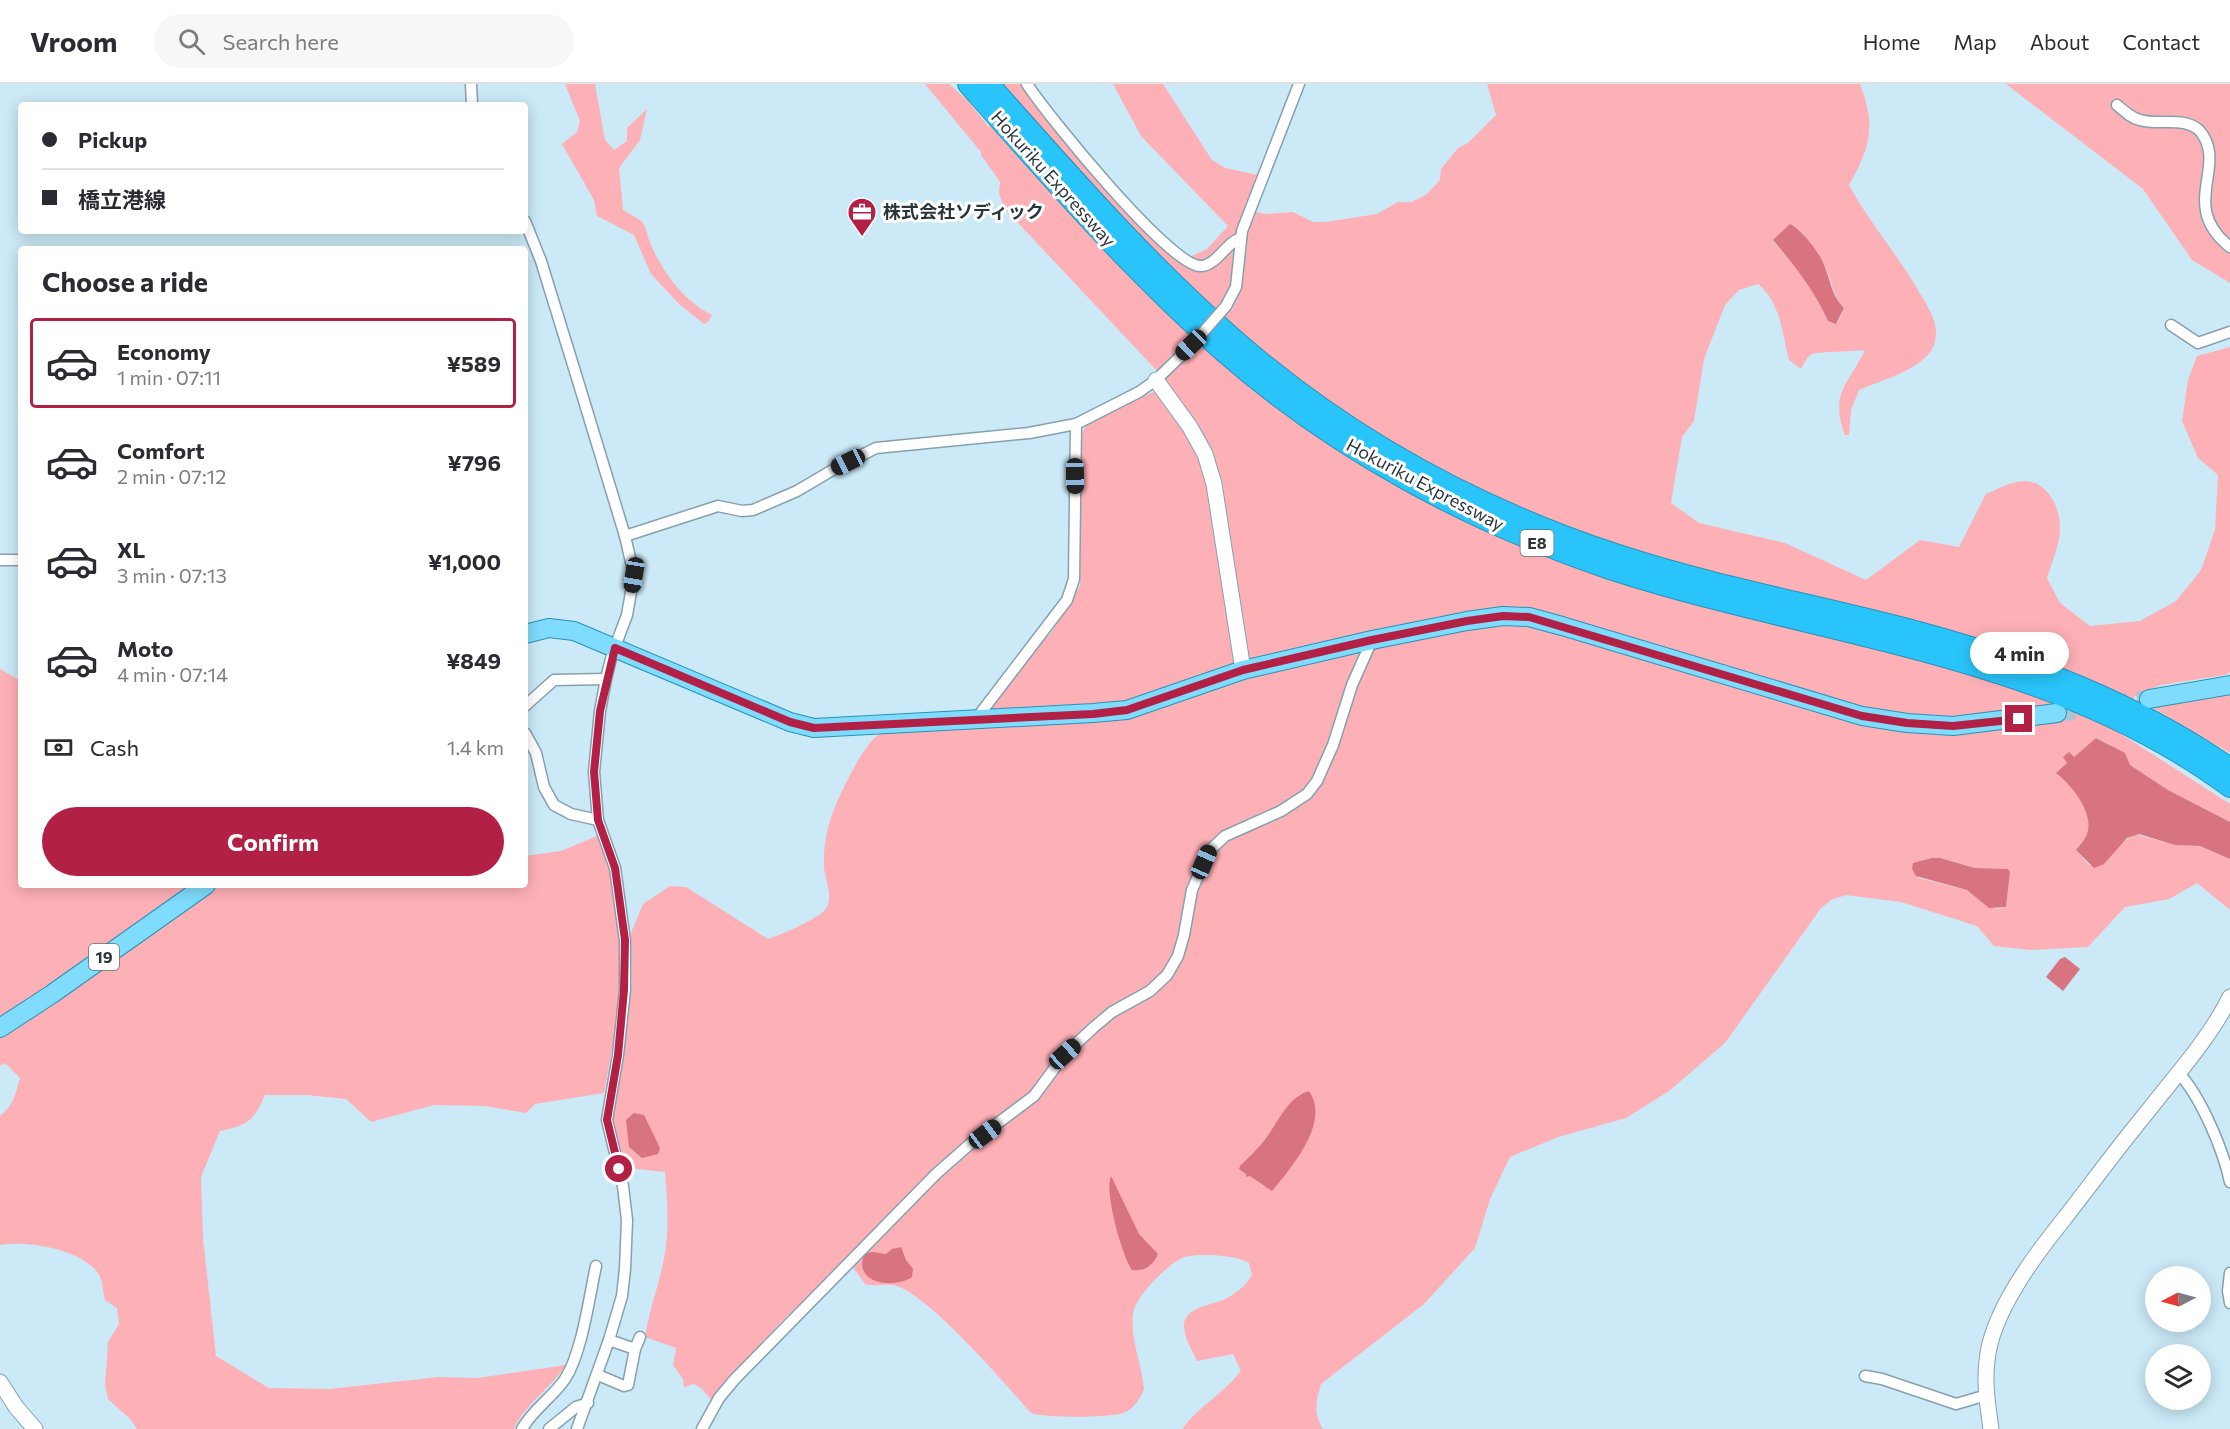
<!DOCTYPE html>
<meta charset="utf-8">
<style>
:root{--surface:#fff;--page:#f7f7f7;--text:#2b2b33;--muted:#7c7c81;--line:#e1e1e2;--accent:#b32045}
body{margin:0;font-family:Commissioner,"Noto Sans JP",sans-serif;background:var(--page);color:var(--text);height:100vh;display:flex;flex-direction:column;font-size:22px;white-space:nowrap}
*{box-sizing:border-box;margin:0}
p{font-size:20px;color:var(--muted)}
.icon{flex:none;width:33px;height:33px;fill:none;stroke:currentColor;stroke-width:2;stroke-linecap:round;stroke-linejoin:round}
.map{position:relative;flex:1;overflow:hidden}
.side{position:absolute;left:18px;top:162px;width:510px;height:642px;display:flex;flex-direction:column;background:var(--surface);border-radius:6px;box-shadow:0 3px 15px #0003}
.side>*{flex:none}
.banner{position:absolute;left:18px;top:18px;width:510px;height:132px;border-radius:6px;box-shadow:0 3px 15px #0003;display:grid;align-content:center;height:132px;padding:0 24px;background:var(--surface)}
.needle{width:39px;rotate:264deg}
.tools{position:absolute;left:2145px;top:1182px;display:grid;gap:12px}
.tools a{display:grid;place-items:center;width:66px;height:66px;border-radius:50%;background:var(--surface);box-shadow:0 3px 15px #0003;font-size:30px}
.end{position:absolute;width:27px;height:27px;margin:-14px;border:8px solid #b32045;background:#fff;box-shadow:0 0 0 3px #fff}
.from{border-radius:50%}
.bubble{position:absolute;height:42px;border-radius:21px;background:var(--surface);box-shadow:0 3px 15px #0003;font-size:20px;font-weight:700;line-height:42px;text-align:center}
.car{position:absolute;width:18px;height:36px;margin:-18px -9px;border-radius:8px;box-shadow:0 0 4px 2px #0007;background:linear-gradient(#222 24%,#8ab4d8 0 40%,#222 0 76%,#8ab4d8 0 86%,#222 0)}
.banner b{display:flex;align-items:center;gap:21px;height:57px;font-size:22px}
.banner b+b{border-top:2px solid var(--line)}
.banner i{width:15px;height:15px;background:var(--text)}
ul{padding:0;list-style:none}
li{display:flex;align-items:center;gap:18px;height:90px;margin:0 12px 9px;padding:0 12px;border:3px solid transparent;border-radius:6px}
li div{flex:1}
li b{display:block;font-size:22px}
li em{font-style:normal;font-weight:700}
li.active{border-color:var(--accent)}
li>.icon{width:54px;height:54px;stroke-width:1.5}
h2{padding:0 24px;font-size:27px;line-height:72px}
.pay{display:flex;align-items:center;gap:15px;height:66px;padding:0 24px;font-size:22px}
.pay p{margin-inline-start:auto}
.primary-button{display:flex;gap:12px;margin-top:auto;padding:12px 24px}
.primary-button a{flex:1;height:69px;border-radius:36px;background:var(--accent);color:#fff;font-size:24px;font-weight:700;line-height:69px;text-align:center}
header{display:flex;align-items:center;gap:36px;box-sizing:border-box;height:84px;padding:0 30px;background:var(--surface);border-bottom:2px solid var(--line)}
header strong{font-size:28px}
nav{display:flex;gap:33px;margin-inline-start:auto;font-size:21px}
.search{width:420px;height:54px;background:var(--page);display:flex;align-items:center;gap:15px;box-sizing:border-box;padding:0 21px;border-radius:33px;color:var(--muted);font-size:22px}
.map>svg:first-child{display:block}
.green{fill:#feb0b7;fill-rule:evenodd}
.water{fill:#d87480}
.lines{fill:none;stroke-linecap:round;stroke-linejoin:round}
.primary-tunnel{stroke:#abc5d1;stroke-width:18;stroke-dasharray:18 9;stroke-linecap:butt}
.street-casing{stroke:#85a1ae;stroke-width:13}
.secondary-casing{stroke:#85a1ae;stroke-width:17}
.primary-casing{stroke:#2992b7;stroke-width:20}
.highway-casing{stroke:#2992b7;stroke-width:22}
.street{stroke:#fff;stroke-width:10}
.secondary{stroke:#fff;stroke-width:15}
.primary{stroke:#7fdcfc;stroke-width:18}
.highway{stroke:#29c4fa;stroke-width:20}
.street-bridge-casing{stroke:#85a1ae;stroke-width:13;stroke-linecap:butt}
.street-bridge{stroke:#fff;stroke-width:10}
.route{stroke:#b32045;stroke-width:8}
.labels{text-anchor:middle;stroke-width:6;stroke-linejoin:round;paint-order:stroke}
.shield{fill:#fff;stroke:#697275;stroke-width:1.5}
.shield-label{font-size:16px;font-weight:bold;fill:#29353a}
.street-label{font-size:18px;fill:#29353a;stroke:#fff}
.poi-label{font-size:18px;font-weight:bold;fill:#29353a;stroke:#fff;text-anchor:start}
</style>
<header>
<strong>Vroom</strong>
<div class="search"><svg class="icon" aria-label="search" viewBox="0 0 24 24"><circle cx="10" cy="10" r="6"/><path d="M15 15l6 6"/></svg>Search here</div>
<nav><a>Home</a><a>Map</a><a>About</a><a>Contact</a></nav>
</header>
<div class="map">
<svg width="2230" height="1345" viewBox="0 0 2230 1345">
<rect width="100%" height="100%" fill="#cbe9f7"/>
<g class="green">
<path d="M565,0H595L605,56L614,66L627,57V44L647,25L640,56L619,84L623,126C629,130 638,134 643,139C647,145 648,155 651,161C663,189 685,218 712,231L708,238L704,240L679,220L651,190L634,151L597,132L594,116L562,60L577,48L580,37Z"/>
<path d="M925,0H949L967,16L989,43L1002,0H1021L1030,14L1054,42L1183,176L1207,165L1228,142L1141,52L1113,0H1163L1212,76L1225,84L1258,91L1245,126L1266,130L1293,128L1313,138H1326L1377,130L1398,118H1412L1427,110L1440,96L1441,85L1458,64L1468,59L1496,31L1487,0H1860C1876,42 1871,62 1849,101C1869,138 1898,171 1919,208C1925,218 1933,230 1935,241C1937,249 1936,260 1931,267C1915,288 1882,296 1859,306L1851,326L1849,351H1845C1829,310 1849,299 1865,266C1856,267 1816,268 1812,270C1807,272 1804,280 1801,285L1789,276C1782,249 1781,219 1758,200L1739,206L1725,221L1704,275L1694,337L1682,353L1671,419L1699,439L1785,459L1866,496L1920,456L1959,463L1986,410C1996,406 2006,400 2017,398C2048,391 2064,428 2059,454C2057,467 2051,481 2047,494L2060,519L2090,542L2140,537L2176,517L2201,486L2215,446L2218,391L2198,374L2182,337L2188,296L2197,272L2230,263V588L2225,591L2161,601L2135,612L2121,650L2230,720V738L2168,706L2130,681L2110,661L2097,654L2074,673L2069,669L2067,679L2057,689C2073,702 2090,723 2089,746C2088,754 2081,760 2076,766L2089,781L2104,780L2119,761L2135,750L2175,761L2200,762L2230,775V826L2197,799L2169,815L2125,823L2088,863L2031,866L1994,862L1977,842L1901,818L1846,811L1831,816L1821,824L1725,959L1669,1007L1626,1034L1558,1053L1510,1073L1490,1115L1475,1164L1424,1220L1321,1300C1316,1316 1313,1330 1323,1345H1182C1199,1322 1224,1309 1241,1287L1233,1270L1197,1277C1192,1266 1184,1254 1184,1242C1184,1224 1207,1222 1220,1217C1233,1212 1245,1203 1252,1191L1249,1179C1236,1171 1200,1169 1185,1173C1170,1177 1137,1212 1134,1226C1128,1251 1142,1279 1144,1305C1140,1315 1134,1325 1123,1329C1109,1334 1045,1334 1031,1329C1006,1301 926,1207 893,1201C884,1199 874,1203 865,1200L847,1175L784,1235L727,1296L714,1319L701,1304L694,1300L684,1303L683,1295L673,1281L676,1264L645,1253C650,1222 662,1193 666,1162C669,1138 667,1113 665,1088L637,1085L622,1079L613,1051L612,1026L623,973L629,926L632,900L631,849L643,820L670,802L686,803L768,855C781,851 817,835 825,826C835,812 824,795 824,781C823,763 828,739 835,723C842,706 865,657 880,650C900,640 939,643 962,642L1051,549L1080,502L1081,350L1087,340L1155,307L1158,288L1004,124L999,109L1000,98L981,71V68ZM1790,140C1803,146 1818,168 1824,181C1832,196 1832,211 1844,224L1838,238L1828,237C1814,206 1796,182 1773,157ZM1932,774H1940L1975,784L2008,785L2010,788L2006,823L1996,825L1967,806L1919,794L1913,779Z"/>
<path d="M2006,0H2230V199L2192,176L2143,105Z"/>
<path d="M0,585L21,597V801H525V772L561,767L597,752C632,834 621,924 604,1009L535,1020L526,1029L485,1022L434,1021L371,1038L346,1015L307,1011H265C254,1037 247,1042 220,1047L201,1093L203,1154L216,1272L269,1304L329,1305L438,1293L478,1294L566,1281C552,1303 523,1322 514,1345H137L131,1336L108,1315L105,1301L108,1258L119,1240L117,1224L105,1216C103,1209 103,1195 98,1189C81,1165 27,1156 0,1161V1032C13,1022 16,1009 20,994L5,979L0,982Z"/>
<path d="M2230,608V669L2150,622Z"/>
</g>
<g class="water">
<path d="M1790,140C1801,145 1820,169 1824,181C1831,197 1831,211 1844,224L1836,240L1828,237C1814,206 1795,182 1773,156Z"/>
<path d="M2096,654L2125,669L2130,681L2168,706L2230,738V775L2200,762L2175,761L2139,750L2127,754L2104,780L2094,784L2076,766C2080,761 2085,756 2087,750C2095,730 2071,700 2056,689L2067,679L2063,673L2069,668L2074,673Z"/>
<path d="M1932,774H1940L1975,784L2008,785L2010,788L2006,823L1989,824L1967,806L1916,792L1912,785L1913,779Z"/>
<path d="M2065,873L2080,885L2063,907L2046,893L2060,875Z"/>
<path d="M1309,1007C1331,1038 1291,1084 1272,1107L1250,1092L1246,1093V1090L1239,1085L1240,1082C1250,1072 1261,1062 1269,1050C1280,1034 1289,1013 1309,1007Z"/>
<path d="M634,1029L644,1031L660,1064L658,1070L642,1074L629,1063L626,1036Z"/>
<path d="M1111,1092L1139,1150L1158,1170C1153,1181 1145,1188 1132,1186C1122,1171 1104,1108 1111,1092Z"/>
<path d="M901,1163L906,1176L913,1185L912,1193C893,1206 851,1199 865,1169L873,1168L886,1170L892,1165Z"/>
</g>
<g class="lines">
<path class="primary-tunnel" d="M2057,629L2149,615"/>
<g class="street-casing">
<g id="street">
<path d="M471,0L472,21"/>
<path d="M1027,0C1047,31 1169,181 1200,182C1217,182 1226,158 1241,154"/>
<path d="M2117,21C2124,27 2131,34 2140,36C2158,42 2183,32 2199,46C2230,81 2177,121 2230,163"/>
<path d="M525,137L541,177L581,307L625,452L634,491L627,531L612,571L606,595L600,627L594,688L598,736L615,784L625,857V906L618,971L607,1036L623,1102L627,1136L625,1185L622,1212L609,1256L577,1345"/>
<path d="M1226,222L1236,203L1242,147L1299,0"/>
<path d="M2171,241L2198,259L2230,248"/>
<path d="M625,452L718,422L742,427L753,426L797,407L836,384L876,364L1029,349L1076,340L1139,308L1156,296L1191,262"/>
<path d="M0,476H21"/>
<path d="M525,622L554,596L606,595"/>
<path d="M976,635L1067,516L1074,495L1076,340"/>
<path d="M525,649L536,669L544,703L554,721L571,730L598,736"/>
<path d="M2178,988C2201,1013 2223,1065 2230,1098"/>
<path d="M2230,1189L2228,1207L2230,1219"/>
<path d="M635,1265L640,1253"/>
<path d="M598,1291L624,1302L628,1301L635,1265L609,1256"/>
<path d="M1865,1292L1882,1295L1956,1320L1987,1311"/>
<path d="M522,1345C533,1325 553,1313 565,1295C582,1269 589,1214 596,1182"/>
<path d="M549,1345L576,1323L588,1319"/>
<path d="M702,1345L719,1314L734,1296L936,1090L970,1060L1034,1012L1065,970L1093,944L1112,928L1150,907L1167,891L1178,872L1184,851L1192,806L1209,767L1225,752L1281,727L1307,710L1317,697L1333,661L1352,601L1372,556"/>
</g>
</g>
<g class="secondary-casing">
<g id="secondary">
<path d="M1156,296L1190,343L1205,370L1214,400L1243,586"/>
<path d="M0,1298L16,1323L35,1345"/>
<path d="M1991,1345C1988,1323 1984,1300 1987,1277C1991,1229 2035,1171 2064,1135C2092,1099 2119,1062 2148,1027C2176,991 2210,954 2230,913"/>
</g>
</g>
<g class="primary-casing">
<g id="primary">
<path d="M525,550L549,544L574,547L790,638L814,644L1093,629L1127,626L1243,586L1372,556L1467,537L1503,532L1529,533L1562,542L1862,632L1907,639L1953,642L2057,629"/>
<path d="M2149,615L2230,601"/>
<path d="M0,944L52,910L206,801"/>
</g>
</g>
<g class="highway-casing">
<g id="highway">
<path d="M968,0C1050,93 1131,186 1224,268C1336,366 1470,438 1610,485C1819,553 2048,568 2230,703"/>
<path d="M989,0C1068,89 1146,179 1236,257C1346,353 1476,424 1615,470C1712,502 1812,520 1911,546C2024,576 2133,617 2230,684"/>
</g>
</g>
<use href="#street" class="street"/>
<use href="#secondary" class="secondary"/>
<use href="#primary" class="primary"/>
<use href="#highway" class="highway"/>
<g class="street-bridge-casing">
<path id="street-bridge" d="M1191,262L1226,222"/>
</g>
<use href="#street-bridge" class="street-bridge"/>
</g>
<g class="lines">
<path class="route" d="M619,1085L607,1036L618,971L624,906L625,856L615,784L598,736L594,688L600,627L615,564L790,638L814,644L1093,630L1127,626L1243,586L1372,556L1467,537L1503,532L1529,533L1862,632L1907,639L1953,642L2019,635"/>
</g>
<defs>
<g id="office-pin" transform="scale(1.5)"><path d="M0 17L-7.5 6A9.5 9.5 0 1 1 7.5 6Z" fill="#b32045" stroke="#fff"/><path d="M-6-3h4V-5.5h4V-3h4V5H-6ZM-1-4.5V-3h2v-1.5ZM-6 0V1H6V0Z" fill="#fff"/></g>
</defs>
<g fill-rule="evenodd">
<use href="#office-pin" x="862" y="128"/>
</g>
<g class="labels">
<g class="shield">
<rect x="1520.5" y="446" width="33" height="26" rx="4.5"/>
<rect x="89" y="860" width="30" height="26" rx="4.5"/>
</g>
<g class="shield-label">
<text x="1537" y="465">E8</text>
<text x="104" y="879">19</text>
</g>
<g class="street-label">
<text transform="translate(1053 95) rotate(48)" y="6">Hokuriku Expressway</text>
<text transform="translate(1425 401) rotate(28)" y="6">Hokuriku Expressway</text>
</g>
<g class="poi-label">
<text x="883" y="134">株式会社ソディック</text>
</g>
</g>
</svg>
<div class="tools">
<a><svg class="needle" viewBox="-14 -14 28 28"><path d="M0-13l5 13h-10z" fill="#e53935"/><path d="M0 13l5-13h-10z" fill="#7c7c81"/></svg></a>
<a><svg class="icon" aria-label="layers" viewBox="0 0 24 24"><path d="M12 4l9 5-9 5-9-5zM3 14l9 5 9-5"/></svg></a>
</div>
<i class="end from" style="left:619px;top:1085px"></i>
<i class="end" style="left:2019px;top:635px"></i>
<div class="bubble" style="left:1970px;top:548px;width:99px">4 min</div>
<i class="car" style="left:1191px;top:261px;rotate:226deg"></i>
<i class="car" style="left:848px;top:378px;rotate:244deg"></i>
<i class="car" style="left:1075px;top:392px;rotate:179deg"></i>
<i class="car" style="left:634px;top:491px;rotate:189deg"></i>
<i class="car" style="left:1204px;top:778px;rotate:24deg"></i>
<i class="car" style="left:1065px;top:970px;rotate:48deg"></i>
<i class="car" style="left:985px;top:1050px;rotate:53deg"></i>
<div class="banner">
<b><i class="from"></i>Pickup</b>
<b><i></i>橋立港線</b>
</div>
<section class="side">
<h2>Choose a ride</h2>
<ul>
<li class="active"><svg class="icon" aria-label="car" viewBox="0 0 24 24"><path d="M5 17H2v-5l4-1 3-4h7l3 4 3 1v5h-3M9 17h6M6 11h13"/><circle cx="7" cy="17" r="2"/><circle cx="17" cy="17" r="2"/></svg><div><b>Economy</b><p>1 min · 07:11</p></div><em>¥589</em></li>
<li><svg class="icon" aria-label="car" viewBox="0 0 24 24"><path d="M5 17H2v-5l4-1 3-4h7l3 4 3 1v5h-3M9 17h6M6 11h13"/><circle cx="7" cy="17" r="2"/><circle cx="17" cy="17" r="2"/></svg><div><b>Comfort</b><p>2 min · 07:12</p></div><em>¥796</em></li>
<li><svg class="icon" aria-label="car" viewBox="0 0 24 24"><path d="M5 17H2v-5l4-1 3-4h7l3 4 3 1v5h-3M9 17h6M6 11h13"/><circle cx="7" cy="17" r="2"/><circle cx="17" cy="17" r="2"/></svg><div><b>XL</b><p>3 min · 07:13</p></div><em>¥1,000</em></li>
<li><svg class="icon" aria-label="car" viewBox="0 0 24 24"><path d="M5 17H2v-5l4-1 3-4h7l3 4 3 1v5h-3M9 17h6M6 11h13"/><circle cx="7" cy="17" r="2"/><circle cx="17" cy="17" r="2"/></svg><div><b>Moto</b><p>4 min · 07:14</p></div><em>¥849</em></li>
</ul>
<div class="pay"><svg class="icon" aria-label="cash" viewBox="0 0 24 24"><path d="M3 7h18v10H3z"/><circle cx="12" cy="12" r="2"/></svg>Cash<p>1.4 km</p></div>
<div class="primary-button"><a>Confirm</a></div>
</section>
</div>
